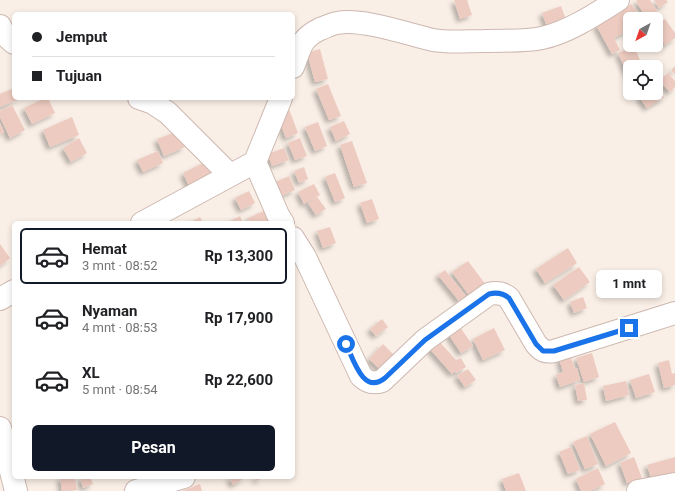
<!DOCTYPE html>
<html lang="id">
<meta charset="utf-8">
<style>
:root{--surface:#fff;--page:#f2f2f2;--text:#202124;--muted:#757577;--line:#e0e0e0;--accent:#111827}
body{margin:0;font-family:Roboto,sans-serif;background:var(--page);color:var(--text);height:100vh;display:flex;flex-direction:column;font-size:15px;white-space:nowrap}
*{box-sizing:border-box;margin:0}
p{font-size:13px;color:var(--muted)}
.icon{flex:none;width:22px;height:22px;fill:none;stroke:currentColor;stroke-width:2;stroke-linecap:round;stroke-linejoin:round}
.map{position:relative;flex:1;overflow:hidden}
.panel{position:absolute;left:12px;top:221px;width:283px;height:258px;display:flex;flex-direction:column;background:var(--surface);border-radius:6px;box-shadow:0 2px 6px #0003}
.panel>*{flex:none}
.banner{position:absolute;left:12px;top:12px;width:283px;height:88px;border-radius:6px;box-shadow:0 2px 6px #0003;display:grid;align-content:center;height:88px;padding:0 20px;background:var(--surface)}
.needle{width:26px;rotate:220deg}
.controls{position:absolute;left:623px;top:12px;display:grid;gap:8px}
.controls a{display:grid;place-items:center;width:40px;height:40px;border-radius:6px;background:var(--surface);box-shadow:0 2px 6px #0003;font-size:20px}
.end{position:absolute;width:18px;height:18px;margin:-9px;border:5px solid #1a73e8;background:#fff;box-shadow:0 0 0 2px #fff}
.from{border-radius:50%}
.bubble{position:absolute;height:28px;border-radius:6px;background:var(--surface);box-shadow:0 2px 6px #0003;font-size:13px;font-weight:700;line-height:28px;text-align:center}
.banner b{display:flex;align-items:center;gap:14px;height:38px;font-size:15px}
.banner b+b{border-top:1px solid var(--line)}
.banner i{width:10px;height:10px;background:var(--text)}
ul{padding:7px 0 0;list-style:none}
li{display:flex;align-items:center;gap:12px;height:56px;margin:0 8px 6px;padding:0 12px;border:2px solid transparent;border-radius:6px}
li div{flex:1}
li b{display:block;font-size:15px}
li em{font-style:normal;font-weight:700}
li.selected{border-color:var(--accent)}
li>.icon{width:36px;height:36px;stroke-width:1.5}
.primary-button{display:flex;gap:8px;margin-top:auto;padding:8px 20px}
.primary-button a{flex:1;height:46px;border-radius:6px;background:var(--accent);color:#fff;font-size:16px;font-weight:700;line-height:46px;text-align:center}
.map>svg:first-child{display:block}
.building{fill:#edcbc0;filter:url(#shadow)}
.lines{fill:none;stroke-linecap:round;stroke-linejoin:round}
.minor-casing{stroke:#cdb8b0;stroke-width:24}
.minor{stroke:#fff;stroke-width:22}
.route{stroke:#1a73e8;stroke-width:5}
</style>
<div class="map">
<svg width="675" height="491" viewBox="0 0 675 491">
<defs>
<filter id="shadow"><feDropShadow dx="-3.5" dy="3.5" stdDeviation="2" flood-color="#0004"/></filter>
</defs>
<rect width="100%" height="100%" fill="#faefe6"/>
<g class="building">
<path d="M454,0H467L472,15L460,19Z"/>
<path d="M638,0H650L661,17L656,20V19H647L636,1Z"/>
<path d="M654,0H666L668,2L659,8Z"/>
<path d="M631,4L643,19H630V23L621,12L630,27V30L614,38L620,50L612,54L596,25L621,12Z"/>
<path d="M561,6L568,25L549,32L542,13Z"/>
<path d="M665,19L675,33V38L665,45L656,31V25Z"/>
<path d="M634,46L643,67H630V79L618,53Z"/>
<path d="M320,49L328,79L315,82L307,53Z"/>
<path d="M675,66V75L671,70Z"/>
<path d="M668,73L675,81V87L670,92L659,81Z"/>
<path d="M328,84L341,116L329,120L316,89Z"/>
<path d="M656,86L664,97L647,108L639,97L645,93H656Z"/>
<path d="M14,88V98H22L0,107V94Z"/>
<path d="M45,98H48L55,113L32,124L24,108Z"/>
<path d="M12,105L25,130L10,138L0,117V111Z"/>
<path d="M289,109L298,133L286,138L276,113Z"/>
<path d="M72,117L79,135L50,147L43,130Z"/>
<path d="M344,121L350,134L336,141L330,127Z"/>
<path d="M318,122L327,146L315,151L305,127Z"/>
<path d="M0,123L4,132L0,134Z"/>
<path d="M178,131L185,147L164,156L157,139Z"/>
<path d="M79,138L87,153L71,162L63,148Z"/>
<path d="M300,138L307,156L295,160L288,143Z"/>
<path d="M352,141L367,183L354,187L340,145Z"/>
<path d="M284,148L289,160L272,166L268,154Z"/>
<path d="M158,151L163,163L143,172L137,160Z"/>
<path d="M207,161L215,178L191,190L183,173Z"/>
<path d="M304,167L308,179L299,183L294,171Z"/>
<path d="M335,173L345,198L335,202L325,177Z"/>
<path d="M289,176L295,190L279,197L273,183Z"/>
<path d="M314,184L320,195L304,204L298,192Z"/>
<path d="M249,191L255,203L241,210L235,198Z"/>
<path d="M317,197L326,209L316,215L308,203Z"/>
<path d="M372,199L379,219L367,223L360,203Z"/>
<path d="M266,210L272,223H250L248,218Z"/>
<path d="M240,216L243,223H226Z"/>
<path d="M200,217L203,223H189Z"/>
<path d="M330,227L336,243L323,248L317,231Z"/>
<path d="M0,244L10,258L0,266Z"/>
<path d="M568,248L577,263L545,283L536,269Z"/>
<path d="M468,261L489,289L473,301L452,272Z"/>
<path d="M579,267L590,282L564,300L553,285Z"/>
<path d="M445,270L466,296L459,301L438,275Z"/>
<path d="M583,297L587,308L574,313L570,302Z"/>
<path d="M382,319L388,327L376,336L370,329Z"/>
<path d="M458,324L473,346L461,353L447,332Z"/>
<path d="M494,328L505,350L483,360L473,339Z"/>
<path d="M437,339L456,360L461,358L466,367L456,373L455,371L452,374L428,347Z"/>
<path d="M383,344L398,359L384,373L369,359Z"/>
<path d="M592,353L599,377L584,382L576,358Z"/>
<path d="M570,355L575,369L577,368L580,380L560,387L556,375L563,372L559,358Z"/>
<path d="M669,360L672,374L675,373V385L664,388L658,363Z"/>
<path d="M468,369L476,380L465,387L457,376Z"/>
<path d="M649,374L655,392L636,398L630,380Z"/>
<path d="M626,381L629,395L606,401L603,386Z"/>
<path d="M584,383L587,400L578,401L575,385Z"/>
<path d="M615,422L631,453L606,466L590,434Z"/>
<path d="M587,436L598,464L585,469L573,442Z"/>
<path d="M571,447L580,470L568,474L559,452Z"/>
<path d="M634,457L642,478L627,483L620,463Z"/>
<path d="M675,457V478L653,485L647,465Z"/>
<path d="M598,468L605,484L590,491H581L576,479Z"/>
<path d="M519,473L526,491H506L502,479Z"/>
<path d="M60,477H75L77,490L62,491Z"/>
<path d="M80,477H90L93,484L83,488Z"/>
<path d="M229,477H246L233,485Z"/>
<path d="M255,477H263L257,481Z"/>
<path d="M200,484L202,491H182Z"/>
</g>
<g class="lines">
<g class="minor-casing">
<g id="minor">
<path d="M0,26L4,34L14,43"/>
<path d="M293,67C301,47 300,39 320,29C326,27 331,24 337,23C362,18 407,34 433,40C449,43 467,41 484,41C503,40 523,42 542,38C567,33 596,14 618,0"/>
<path d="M139,98L153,103L168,113L230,175"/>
<path d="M255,162L278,215L283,223"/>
<path d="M142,223L255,162L281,98"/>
<path d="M293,238L305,257L361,376C367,382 373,384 382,381L425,340L489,294C497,292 503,293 509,298L536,344C541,350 545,353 554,351L675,313"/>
<path d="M0,299L14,291"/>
<path d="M0,428L16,491"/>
<path d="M136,491L184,477"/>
<path d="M638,491L675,484"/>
</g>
</g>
<use href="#minor" class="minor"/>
</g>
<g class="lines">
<path class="route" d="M346,344C353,358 363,396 385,378L425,340L489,294C497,292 503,293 509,298L536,344L543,351H554L629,328"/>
</g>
</svg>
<div class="controls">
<a><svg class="needle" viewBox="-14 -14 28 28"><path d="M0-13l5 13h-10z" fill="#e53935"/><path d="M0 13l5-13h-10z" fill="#757577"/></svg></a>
<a><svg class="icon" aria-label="locate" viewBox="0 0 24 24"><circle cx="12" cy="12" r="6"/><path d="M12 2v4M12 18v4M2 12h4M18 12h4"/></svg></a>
</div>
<i class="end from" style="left:346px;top:344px"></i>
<i class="end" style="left:629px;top:328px"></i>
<div class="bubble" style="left:596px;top:270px;width:66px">1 mnt</div>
<div class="banner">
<b><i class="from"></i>Jemput</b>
<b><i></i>Tujuan</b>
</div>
<section class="panel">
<ul>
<li class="selected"><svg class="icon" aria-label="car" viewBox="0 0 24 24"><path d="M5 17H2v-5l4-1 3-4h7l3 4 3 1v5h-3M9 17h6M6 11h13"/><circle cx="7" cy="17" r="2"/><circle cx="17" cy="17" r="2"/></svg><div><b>Hemat</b><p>3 mnt · 08:52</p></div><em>Rp 13,300</em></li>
<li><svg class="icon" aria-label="car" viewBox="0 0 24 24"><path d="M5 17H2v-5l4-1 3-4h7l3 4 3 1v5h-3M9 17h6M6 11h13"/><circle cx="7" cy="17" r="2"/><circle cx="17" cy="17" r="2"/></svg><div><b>Nyaman</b><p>4 mnt · 08:53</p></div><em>Rp 17,900</em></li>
<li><svg class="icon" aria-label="car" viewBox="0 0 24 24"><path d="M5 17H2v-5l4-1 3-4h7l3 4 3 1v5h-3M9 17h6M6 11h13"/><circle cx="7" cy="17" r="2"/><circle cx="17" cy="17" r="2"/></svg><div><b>XL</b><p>5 mnt · 08:54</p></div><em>Rp 22,600</em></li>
</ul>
<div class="primary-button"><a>Pesan</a></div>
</section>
</div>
